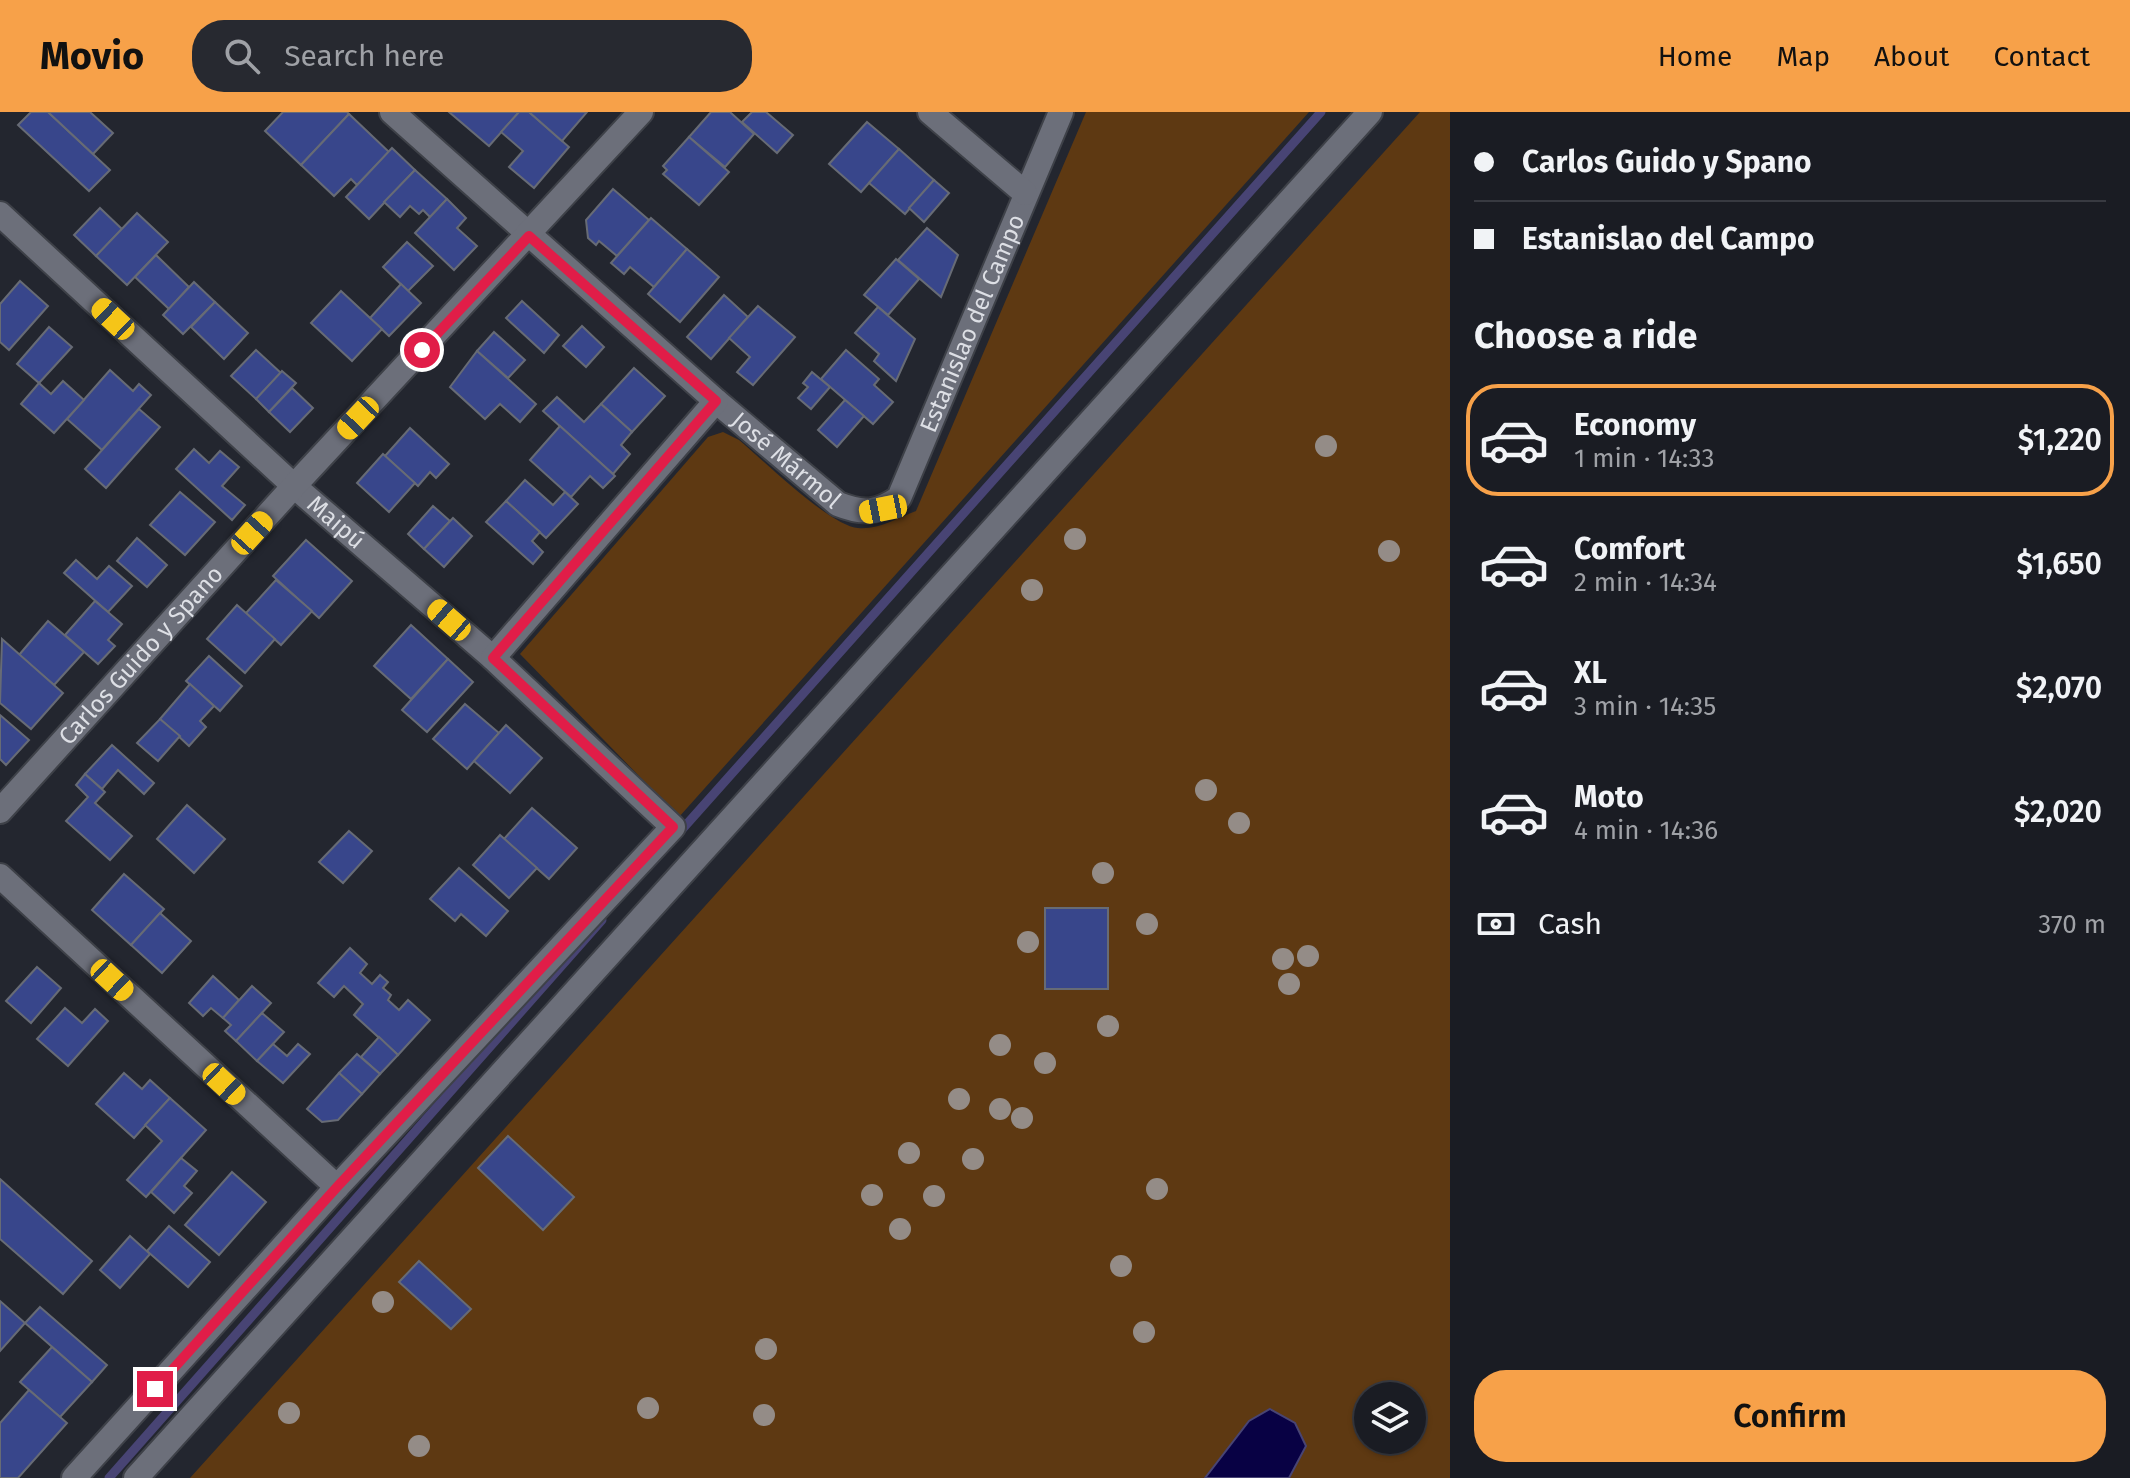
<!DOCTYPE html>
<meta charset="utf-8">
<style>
:root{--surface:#1a1c23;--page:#272930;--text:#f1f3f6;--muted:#9fa1a6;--line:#383a41;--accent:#f7a149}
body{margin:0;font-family:"Fira Sans",sans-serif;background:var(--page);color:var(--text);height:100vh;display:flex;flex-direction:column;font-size:30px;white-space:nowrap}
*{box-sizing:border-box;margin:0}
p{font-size:26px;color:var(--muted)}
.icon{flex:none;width:44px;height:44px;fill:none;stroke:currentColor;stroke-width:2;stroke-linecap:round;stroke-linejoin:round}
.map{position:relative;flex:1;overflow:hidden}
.details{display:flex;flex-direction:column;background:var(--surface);width:680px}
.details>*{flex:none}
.guide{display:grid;align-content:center;height:176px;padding:0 24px;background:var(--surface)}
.tools{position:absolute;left:1354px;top:1270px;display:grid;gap:16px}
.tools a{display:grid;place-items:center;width:72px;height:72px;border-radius:50%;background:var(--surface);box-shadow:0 2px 6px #0004,0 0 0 2px var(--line);font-size:40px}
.end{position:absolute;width:36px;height:36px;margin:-18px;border:10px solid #e11d48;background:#fff;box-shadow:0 0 0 4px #fff}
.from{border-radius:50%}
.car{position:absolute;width:24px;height:48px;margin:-24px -12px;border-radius:10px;box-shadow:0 0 6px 2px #0007;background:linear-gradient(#f5c518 24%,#345 0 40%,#f5c518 0 76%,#345 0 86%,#f5c518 0)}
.guide b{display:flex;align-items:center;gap:28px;height:76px;font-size:30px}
.guide b+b{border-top:2px solid var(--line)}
.guide i{width:20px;height:20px;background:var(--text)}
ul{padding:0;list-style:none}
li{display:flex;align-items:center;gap:24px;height:112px;margin:0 16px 12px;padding:0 8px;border:4px solid transparent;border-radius:32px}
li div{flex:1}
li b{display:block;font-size:30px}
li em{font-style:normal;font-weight:600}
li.on{border-color:var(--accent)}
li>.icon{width:72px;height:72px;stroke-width:1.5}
h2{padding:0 24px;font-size:36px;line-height:96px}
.pay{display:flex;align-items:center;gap:20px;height:88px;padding:0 24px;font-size:30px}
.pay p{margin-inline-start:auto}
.primary-button{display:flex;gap:16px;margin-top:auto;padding:16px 24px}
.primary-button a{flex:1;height:92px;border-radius:32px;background:var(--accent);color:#111;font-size:32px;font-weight:600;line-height:92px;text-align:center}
header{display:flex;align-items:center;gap:48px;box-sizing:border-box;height:112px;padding:0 40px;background:var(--accent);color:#111}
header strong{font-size:38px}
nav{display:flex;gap:44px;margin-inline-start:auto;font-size:28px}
.search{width:560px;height:72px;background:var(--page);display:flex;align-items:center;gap:20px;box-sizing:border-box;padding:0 28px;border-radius:32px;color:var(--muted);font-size:30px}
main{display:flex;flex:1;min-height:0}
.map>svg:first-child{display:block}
.green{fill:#5e3912;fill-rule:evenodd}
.water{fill:#080144;stroke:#484474;stroke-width:2}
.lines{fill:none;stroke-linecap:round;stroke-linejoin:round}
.stream{stroke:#484474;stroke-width:9}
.building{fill:#38468b;stroke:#676b75;stroke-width:2}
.minor-casing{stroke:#3e4148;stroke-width:28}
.minor{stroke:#6c6f7a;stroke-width:24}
.tree{fill:#948c87}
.route{stroke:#e11d48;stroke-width:10}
.labels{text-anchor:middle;stroke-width:6;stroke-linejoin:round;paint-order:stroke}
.street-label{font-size:24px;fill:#dddfe5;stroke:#1a1c25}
</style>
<header>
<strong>Movio</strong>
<div class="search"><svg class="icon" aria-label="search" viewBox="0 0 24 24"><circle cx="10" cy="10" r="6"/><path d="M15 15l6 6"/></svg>Search here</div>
<nav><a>Home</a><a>Map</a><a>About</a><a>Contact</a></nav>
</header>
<main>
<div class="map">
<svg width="1450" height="1366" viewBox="0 0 1450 1366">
<rect width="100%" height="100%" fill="#23262f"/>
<g class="green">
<path d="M1086,0H1309L679,705L520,542L708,325L723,320L739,328C763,348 830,414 858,416C878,418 898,406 916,399Z"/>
<path d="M1420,0H1450V1366H190ZM1368,1284H1412V1328H1368Z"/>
</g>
<path class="water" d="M1270,1297L1295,1311L1306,1334L1289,1366H1205L1249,1309Z"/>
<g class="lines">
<g class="stream">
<path d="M678,722L1321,0"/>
<path d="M109,1366L602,808"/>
</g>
</g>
<g class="building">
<path d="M31,0H48L110,58L89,79L18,13Z"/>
<path d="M48,0H90L113,21L93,42Z"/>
<path d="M283,0H347L349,2L301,53L265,19Z"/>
<path d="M449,0H519L489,34Z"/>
<path d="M519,0H529L569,35L534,76L509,55L523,39L501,20Z"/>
<path d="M529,0H587L562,29Z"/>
<path d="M711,0H730L754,22L725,55L689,25Z"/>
<path d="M752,0H766L793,23L777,41L742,10Z"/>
<path d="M349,2L389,40L357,73L351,67L334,84L301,53Z"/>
<path d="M867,10L899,37L861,80L829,52Z"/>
<path d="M689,25L729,60L699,93L663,62L667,58L663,54Z"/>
<path d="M392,36L415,58L369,107L346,85Z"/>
<path d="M899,37L934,68L905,102L869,71Z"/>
<path d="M415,58L447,87L430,105L423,98L419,102L410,94L400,105L384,90Z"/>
<path d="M934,68L949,81L924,110L909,96Z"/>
<path d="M613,77L649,108L617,144L599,129L596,133L588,126L586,108Z"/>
<path d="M447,87L466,106L457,116L477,134L454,158L415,121Z"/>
<path d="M100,96L122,117L96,144L74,123Z"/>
<path d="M137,101L168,130L127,173L96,144Z"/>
<path d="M651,106L687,137L654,175L630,155L624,162L611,151Z"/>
<path d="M927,116L958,143L941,185L898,148Z"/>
<path d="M407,130L433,154L408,179L383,155Z"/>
<path d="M687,137L719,165L680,210L648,182Z"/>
<path d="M156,143L189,175L169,197L135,165Z"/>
<path d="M896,147L919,167L888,203L864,183Z"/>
<path d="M20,169L48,194L9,238L0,230V192Z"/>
<path d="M194,170L215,190L183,222L163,203Z"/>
<path d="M401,172L421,191L389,224L370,206Z"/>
<path d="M341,179L382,217L352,249L311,211Z"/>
<path d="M724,183L748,205L711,247L687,225Z"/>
<path d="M522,189L559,223L544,241L506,206Z"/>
<path d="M215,190L248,221L224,247L191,215Z"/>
<path d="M758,194L795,225L753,273L737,260L750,245L729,226Z"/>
<path d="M878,195L915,227L896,269L874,249L879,242L855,221Z"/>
<path d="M582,214L604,235L586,255L563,234Z"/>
<path d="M49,215L72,235L39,271L17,252Z"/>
<path d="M494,220L525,248L508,266L477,239Z"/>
<path d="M256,238L281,261L256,287L231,264Z"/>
<path d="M846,238L879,267L874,273L893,290L873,312L821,267Z"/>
<path d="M477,239L536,292L520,310L500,292L485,307L450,275Z"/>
<path d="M634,256L665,284L632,320L601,292Z"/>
<path d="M110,258L133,279L139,272L151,283L102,338L67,307Z"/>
<path d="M282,259L296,271L269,300L256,287Z"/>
<path d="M812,260L830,275L811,297L798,286L808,275L803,271Z"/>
<path d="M63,269L84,288L54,321L21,292L39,271L51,282Z"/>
<path d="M292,276L313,296L290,320L269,300Z"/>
<path d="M557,285L584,310L601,292L632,320L621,333L630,342L613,362L543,299Z"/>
<path d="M845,288L864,304L837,335L818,318Z"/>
<path d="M139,297L160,315L106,376L85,357Z"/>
<path d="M560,314L615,364L603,376L590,364L571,385L530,348Z"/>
<path d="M410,316L449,352L436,366L430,360L418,374L385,344Z"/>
<path d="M194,337L209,351L220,339L239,355L222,374L245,393L232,408L176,357Z"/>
<path d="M383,342L415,371L389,400L357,371Z"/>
<path d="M525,368L553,393L565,380L578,392L546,426L506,389Z"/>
<path d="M180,380L215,410L185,443L150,413Z"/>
<path d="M506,389L540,420L532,429L543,440L533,452L486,410Z"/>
<path d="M433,394L450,409L424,437L408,422Z"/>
<path d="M453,406L472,424L444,455L424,437Z"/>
<path d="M137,426L167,453L147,475L117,449Z"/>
<path d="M306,428L352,469L319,506L273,464Z"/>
<path d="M76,448L97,467L109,454L132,474L108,500L64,461Z"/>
<path d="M276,468L312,499L281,533L246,501Z"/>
<path d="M95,489L122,512L108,528L115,534L98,552L65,523Z"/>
<path d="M237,493L275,527L245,561L207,527Z"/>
<path d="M48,509L84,540L54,573L19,543Z"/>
<path d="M411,513L448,547L411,587L374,554Z"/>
<path d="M2,527L63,581L31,617L0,591Z"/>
<path d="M209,544L242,574L220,599L186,569Z"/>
<path d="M448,547L473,570L427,620L402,598Z"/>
<path d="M190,572L214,594L200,609L206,615L189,634L160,607Z"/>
<path d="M465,592L499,621L467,657L433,627Z"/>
<path d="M0,603L29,628L6,653L0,647Z"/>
<path d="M160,607L180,624L158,649L137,631Z"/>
<path d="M506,613L542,646L510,681L474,649Z"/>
<path d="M112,633L154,671L144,682L118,658L102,677L85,662Z"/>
<path d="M85,662L105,680L95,691L132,724L110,748L66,709L88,685L76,673Z"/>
<path d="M187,693L225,727L194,761L157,727Z"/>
<path d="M532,696L577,736L549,767L504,727Z"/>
<path d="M349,719L372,739L343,771L319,750Z"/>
<path d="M500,723L537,756L509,786L473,753Z"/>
<path d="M459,756L508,799L486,824L461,802L455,809L430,787Z"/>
<path d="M124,762L164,797L131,833L92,798Z"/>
<rect x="1045" y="796" width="63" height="81"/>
<path d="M160,801L191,829L162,861L131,833Z"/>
<path d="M350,836L367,852L360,861L372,872L380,863L388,870L383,876L391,883L388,888L399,898L408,888L430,908L398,943L354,903L363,892L344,874L334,885L318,871Z"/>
<path d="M37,855L61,876L31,911L6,889Z"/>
<path d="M213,864L239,888L223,906L211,896L203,904L189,891Z"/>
<path d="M252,874L271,891L236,929L225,919L231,913L223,906Z"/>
<path d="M65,896L82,911L95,897L108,909L68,954L37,927Z"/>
<path d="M262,901L284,920L257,949L236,929Z"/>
<path d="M379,925L398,943L380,962L361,945Z"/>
<path d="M273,932L287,944L298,932L310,942L283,971L257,949Z"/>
<path d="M357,942L380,962L362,982L339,961Z"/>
<path d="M124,961L142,977L150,968L170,986L134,1026L96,992Z"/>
<path d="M339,961L362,982L338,1008L322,1010L307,997Z"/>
<path d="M170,986L206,1018L146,1085L127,1068L162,1029L145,1013Z"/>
<path d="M508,1024L574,1085L543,1118L478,1056Z"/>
<path d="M181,1046L197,1059L184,1074L192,1081L174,1101L151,1080Z"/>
<path d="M232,1060L266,1090L219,1143L185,1113Z"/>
<path d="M0,1067L92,1149L63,1182L0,1127Z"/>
<path d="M169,1114L210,1150L188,1175L147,1139Z"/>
<path d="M130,1124L150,1142L120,1176L100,1158Z"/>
<path d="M419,1149L471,1197L451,1217L399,1170Z"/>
<path d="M0,1189L25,1211L0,1239Z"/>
<path d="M40,1195L107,1253L92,1270L25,1211Z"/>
<path d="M52,1235L92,1270L60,1305L20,1270Z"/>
<path d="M29,1278L67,1311L18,1366H0V1311Z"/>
</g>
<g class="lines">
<g class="minor-casing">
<g id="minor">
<path id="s1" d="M392,0L716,289L838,392C863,402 877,401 899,386L1061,0"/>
<path d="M930,0L1025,81"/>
<path id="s2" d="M0,102L294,374L493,546L673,715L337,1075L74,1366"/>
<path d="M493,546L716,289"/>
<path id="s3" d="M0,699L294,374L641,0"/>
<path d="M0,764L337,1075"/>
<path d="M136,1366L1370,0"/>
</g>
</g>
<use href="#minor" class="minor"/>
</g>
<g class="tree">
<circle cx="1326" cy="334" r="11"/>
<circle cx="1075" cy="427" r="11"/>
<circle cx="1389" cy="439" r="11"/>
<circle cx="1032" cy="478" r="11"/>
<circle cx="1206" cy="678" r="11"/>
<circle cx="1239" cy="711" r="11"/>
<circle cx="1103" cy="761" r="11"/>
<circle cx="1147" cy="812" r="11"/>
<circle cx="1028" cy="830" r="11"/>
<circle cx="1308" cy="844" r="11"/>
<circle cx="1283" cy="847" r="11"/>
<circle cx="1289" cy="872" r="11"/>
<circle cx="1108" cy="914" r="11"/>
<circle cx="1000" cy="933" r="11"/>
<circle cx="1045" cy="951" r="11"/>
<circle cx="959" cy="987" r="11"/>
<circle cx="1000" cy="997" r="11"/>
<circle cx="1022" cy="1006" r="11"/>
<circle cx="909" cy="1041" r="11"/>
<circle cx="973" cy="1047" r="11"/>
<circle cx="1157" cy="1077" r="11"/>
<circle cx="872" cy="1083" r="11"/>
<circle cx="934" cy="1084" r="11"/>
<circle cx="900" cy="1117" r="11"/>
<circle cx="1121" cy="1154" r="11"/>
<circle cx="383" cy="1190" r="11"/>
<circle cx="1144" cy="1220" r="11"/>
<circle cx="766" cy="1237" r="11"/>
<circle cx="648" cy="1296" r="11"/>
<circle cx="289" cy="1301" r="11"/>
<circle cx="764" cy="1303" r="11"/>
<circle cx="419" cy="1334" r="11"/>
</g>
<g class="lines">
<path class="route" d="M155,1277L337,1075L673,715L493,546L716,289L529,124L422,238"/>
</g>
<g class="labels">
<g class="street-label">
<text dy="8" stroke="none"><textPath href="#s1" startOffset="848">Estanislao del Campo</textPath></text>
<text dy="8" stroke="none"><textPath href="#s1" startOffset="526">José Mármol</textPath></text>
<text dy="8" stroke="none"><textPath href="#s2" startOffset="456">Maipú</textPath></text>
<text dy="8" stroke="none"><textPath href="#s3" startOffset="210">Carlos Guido y Spano</textPath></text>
</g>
</g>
</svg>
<div class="tools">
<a><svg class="icon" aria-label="layers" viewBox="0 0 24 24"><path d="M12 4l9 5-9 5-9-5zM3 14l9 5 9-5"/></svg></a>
</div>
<i class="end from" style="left:422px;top:238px"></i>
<i class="end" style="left:155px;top:1277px"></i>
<i class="car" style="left:113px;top:207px;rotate:313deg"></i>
<i class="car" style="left:358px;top:306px;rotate:223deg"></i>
<i class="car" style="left:883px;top:397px;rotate:259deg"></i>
<i class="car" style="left:252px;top:421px;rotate:42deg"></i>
<i class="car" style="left:449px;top:508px;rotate:311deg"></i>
<i class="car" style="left:112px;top:868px;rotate:133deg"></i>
<i class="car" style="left:224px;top:972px;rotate:133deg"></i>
</div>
<section class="details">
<div class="guide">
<b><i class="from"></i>Carlos Guido y Spano</b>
<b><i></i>Estanislao del Campo</b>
</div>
<h2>Choose a ride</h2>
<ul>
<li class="on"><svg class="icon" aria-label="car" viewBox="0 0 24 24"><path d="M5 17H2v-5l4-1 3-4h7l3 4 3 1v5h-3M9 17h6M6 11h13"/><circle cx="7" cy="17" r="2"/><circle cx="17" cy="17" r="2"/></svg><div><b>Economy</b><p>1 min · 14:33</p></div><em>$1,220</em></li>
<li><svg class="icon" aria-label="car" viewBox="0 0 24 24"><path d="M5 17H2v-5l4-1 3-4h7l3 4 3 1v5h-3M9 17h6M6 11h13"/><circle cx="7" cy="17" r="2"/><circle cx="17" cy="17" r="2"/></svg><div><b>Comfort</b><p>2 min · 14:34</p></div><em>$1,650</em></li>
<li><svg class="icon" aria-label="car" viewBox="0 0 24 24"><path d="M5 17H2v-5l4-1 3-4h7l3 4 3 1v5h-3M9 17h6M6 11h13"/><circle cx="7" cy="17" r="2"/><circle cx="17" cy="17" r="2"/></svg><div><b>XL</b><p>3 min · 14:35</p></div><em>$2,070</em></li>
<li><svg class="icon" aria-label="car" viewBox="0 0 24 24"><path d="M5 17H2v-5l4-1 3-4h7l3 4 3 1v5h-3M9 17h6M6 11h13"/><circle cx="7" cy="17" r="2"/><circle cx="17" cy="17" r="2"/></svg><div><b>Moto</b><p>4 min · 14:36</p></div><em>$2,020</em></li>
</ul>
<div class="pay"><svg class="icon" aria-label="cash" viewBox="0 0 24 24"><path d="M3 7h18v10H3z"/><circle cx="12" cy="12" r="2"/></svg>Cash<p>370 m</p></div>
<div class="primary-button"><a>Confirm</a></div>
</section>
</main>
